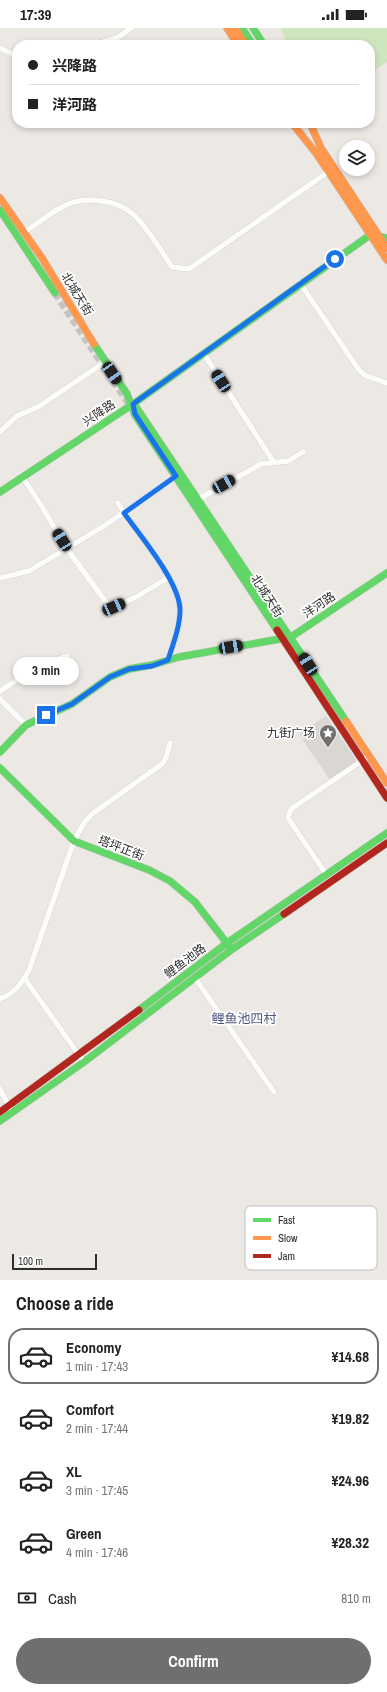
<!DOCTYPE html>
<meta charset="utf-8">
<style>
:root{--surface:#fff;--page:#f2f2f2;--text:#222;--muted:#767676;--line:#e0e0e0;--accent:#706f6e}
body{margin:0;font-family:"Archivo Narrow","Noto Sans SC",sans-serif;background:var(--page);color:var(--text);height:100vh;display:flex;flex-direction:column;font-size:15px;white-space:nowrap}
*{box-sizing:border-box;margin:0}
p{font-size:13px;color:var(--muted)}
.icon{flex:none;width:22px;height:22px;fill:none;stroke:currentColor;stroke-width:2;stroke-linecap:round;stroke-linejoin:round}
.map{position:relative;height:1252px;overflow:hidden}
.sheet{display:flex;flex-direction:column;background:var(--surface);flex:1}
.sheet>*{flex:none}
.hud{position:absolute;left:12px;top:12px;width:363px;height:88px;border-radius:16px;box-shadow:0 2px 6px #0003;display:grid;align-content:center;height:88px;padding:0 16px;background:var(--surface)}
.buttons{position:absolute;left:339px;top:112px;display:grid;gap:8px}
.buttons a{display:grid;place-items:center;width:36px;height:36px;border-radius:50%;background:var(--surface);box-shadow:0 2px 6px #0003;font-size:20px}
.scale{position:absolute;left:12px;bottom:10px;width:85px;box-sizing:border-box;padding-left:4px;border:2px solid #2e2e2e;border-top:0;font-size:11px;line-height:14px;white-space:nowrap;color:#2e2e2e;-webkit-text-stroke:3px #fff;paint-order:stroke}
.end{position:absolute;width:18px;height:18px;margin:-9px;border:5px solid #1a73e8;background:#fff;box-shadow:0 0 0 2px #fff}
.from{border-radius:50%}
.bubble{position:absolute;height:28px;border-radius:14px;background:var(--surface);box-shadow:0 2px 6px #0003;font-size:13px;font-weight:800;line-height:28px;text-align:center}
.car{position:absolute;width:12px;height:24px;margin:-12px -6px;border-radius:5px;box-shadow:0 0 3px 1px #0007;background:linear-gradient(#222 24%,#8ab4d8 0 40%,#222 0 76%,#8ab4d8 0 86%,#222 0)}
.hud b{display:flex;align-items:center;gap:14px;height:38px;font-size:15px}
.hud b+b{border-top:1px solid var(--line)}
.hud i{width:10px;height:10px;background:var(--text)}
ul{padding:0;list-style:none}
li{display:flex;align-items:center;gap:12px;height:56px;margin:0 8px 6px;padding:0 8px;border:2px solid transparent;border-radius:16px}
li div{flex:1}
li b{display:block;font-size:15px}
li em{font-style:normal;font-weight:800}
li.current{border-color:var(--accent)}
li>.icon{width:36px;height:36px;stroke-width:1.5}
h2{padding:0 16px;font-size:18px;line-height:48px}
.pay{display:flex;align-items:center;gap:10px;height:44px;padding:0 16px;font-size:15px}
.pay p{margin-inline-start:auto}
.cta{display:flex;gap:8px;margin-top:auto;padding:8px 16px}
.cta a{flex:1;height:46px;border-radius:24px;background:var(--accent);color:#fff;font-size:16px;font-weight:800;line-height:46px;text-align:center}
.status{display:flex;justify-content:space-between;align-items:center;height:28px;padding:0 20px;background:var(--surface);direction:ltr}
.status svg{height:11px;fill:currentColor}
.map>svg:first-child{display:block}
.green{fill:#cee6be}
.plaza{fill:#dad6d2}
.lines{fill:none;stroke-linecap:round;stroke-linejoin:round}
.secondary-tunnel{stroke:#c6c3c0;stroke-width:7;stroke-dasharray:7 3.5;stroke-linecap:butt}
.street-casing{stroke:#c5c4c5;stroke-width:6}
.fast-casing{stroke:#c5c4c5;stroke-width:8}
.slow-casing{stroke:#c5c4c5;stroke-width:8}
.jam-casing{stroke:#c5c4c5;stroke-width:8}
.street{stroke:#fcfcfb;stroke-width:5.5}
.fast{stroke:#63d668;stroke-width:7}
.slow{stroke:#ff974d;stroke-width:7}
.jam{stroke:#b3261e;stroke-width:7}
.route{stroke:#1a73e8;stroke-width:5}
.labels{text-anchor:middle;stroke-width:3.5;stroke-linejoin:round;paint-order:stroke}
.street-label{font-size:12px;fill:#2e2e2e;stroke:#fff}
.poi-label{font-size:12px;fill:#2e2e2e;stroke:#fff;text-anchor:end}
.neighbourhood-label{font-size:13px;fill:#4d5680;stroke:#fff}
.key{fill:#fff;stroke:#c0c0c0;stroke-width:1}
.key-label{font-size:11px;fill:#2e2e2e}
</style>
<div class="status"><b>17:39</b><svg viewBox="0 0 49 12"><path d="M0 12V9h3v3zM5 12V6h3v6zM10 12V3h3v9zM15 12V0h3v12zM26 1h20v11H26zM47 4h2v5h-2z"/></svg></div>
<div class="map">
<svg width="387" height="1252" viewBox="0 0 387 1252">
<rect width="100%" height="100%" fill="#ece8e4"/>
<path class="green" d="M280,0H387V34L370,45V17H288Z"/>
<path class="plaza" d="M326,688L357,733L330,752L299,706Z"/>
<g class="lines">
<g class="secondary-tunnel">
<path d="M55,265L130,378"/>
<path d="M362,726L387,763"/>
</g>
<g class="street-casing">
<g id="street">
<path d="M92,17L117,10L131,0"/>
<path d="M0,20L17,28"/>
<path d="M24,204C37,196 49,186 62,179C84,167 116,171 134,187C147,199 162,224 172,239L189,241L328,144"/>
<path d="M300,255L359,342L366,348L387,355"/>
<path d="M204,326L273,433"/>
<path d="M0,404L17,388L38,379L105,334"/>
<path d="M23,450L41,477L67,521L106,574L114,579L136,569L168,550"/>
<path d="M195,473L261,436L288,433L303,424"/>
<path d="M118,475C134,499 179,554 180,581C181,599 173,616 168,632"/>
<path d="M0,550L29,543L104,498L178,447"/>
<path d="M0,663L42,636L67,628"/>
<path d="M0,671L26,697"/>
<path d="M326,846L288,790L291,781L369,728"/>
<path d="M195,950L274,1064"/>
<path d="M25,951L84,1034"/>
<path d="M0,971C15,965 21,956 29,942L74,813L84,795L92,786L162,736L166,730L170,715"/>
<path d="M0,1061L10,1080"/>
</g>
</g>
<g class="fast-casing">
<g id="fast">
<path d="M242,0L253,17"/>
<path d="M253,0L264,17"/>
<path d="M0,182L55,265"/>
<path d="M94,316L127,366L135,387L277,602"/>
<path d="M134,376L346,693"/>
<path d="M0,464L133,376L370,207L387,210"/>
<path d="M0,724L26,697L72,676L110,649L129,641L152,637L179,629L291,609L387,545"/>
<path d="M0,740L74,813L149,842L170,853L195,874L229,918"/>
<path d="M139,982L227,915L387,805"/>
<path d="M0,1093L84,1034L231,922L284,886"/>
</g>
</g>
<g class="slow-casing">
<g id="slow">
<path d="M227,0L238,17"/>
<path d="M235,0L246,17"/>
<path d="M292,95L316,125L387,232"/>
<path d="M310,95L321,120L387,220"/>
<path d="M0,170L42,230L94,316"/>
<path d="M346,693L387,755"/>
</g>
</g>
<g class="jam-casing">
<g id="jam">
<path d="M277,602L387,770"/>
<path d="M284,886L387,815"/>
<path d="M0,1084L139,982"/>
</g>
</g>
<use href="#street" class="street"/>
<use href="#fast" class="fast"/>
<use href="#slow" class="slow"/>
<use href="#jam" class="jam"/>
</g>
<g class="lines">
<path class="route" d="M46,687L72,676L110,649L129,641L152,638L168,632C173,616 180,599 180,582C180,555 140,507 124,485L176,448L135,386L133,376L335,231"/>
</g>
<defs>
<g id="sight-pin" transform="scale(0.9)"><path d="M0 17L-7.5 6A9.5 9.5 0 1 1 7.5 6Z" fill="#706f6e" stroke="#fff"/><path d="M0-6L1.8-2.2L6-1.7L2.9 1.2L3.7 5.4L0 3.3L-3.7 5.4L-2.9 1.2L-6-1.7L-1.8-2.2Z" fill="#fff"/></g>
</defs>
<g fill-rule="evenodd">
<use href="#sight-pin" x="328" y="705"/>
</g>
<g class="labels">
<g class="street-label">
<text transform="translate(77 266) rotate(58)" y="4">北城天街</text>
<text transform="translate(99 385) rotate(-34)" y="4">兴降路</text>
<text transform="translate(267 568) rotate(57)" y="4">北城天街</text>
<text transform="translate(319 577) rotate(-34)" y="4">洋河路</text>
<text transform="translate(121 820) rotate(21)" y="4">塔坪正街</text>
<text transform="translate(185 933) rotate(-37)" y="4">鲤鱼池路</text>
</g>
<g class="poi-label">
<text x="315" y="709">九街广场</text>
</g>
<g class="neighbourhood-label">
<text x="244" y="995">鲤鱼池四村</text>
</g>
</g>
<rect x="245" y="1178" width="132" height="64" rx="6" class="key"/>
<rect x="253" y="1190" width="18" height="4" fill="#63d668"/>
<rect x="253" y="1208" width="18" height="4" fill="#ff974d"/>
<rect x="253" y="1226" width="18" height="4" fill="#b3261e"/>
<g class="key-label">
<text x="278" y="1196">Fast</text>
<text x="278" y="1214">Slow</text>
<text x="278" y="1232">Jam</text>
</g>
</svg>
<div class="buttons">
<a><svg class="icon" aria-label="layers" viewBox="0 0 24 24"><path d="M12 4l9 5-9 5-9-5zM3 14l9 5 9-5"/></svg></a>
</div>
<div class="scale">100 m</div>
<i class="end from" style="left:335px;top:231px"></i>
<i class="end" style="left:46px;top:687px"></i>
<div class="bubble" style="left:13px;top:629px;width:66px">3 min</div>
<i class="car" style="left:112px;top:345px;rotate:146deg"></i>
<i class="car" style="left:221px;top:353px;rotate:327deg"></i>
<i class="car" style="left:224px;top:456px;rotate:61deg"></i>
<i class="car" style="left:62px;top:512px;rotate:328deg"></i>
<i class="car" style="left:114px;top:579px;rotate:66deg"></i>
<i class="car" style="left:231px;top:619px;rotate:81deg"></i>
<i class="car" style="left:308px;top:636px;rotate:327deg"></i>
<div class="hud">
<b><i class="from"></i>兴降路</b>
<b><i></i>洋河路</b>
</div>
</div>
<section class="sheet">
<h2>Choose a ride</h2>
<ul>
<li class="current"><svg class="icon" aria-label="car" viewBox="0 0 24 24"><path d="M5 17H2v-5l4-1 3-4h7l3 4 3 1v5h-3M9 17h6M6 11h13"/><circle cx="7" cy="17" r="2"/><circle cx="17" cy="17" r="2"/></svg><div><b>Economy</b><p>1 min · 17:43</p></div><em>¥14.68</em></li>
<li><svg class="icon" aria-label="car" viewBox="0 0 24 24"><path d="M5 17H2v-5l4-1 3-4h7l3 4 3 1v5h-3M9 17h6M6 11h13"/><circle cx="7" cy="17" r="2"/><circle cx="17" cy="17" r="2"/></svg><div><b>Comfort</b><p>2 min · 17:44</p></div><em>¥19.82</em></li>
<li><svg class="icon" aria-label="car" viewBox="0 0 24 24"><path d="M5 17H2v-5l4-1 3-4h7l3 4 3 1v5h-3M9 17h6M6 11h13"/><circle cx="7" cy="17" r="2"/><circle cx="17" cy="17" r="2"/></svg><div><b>XL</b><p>3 min · 17:45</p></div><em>¥24.96</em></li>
<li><svg class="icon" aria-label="car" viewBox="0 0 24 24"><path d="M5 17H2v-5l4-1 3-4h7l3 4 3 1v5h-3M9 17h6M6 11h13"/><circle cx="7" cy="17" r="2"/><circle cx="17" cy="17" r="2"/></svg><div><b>Green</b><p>4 min · 17:46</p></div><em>¥28.32</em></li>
</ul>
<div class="pay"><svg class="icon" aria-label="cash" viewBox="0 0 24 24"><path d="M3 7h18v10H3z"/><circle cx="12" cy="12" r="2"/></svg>Cash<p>810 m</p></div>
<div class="cta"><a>Confirm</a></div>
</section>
